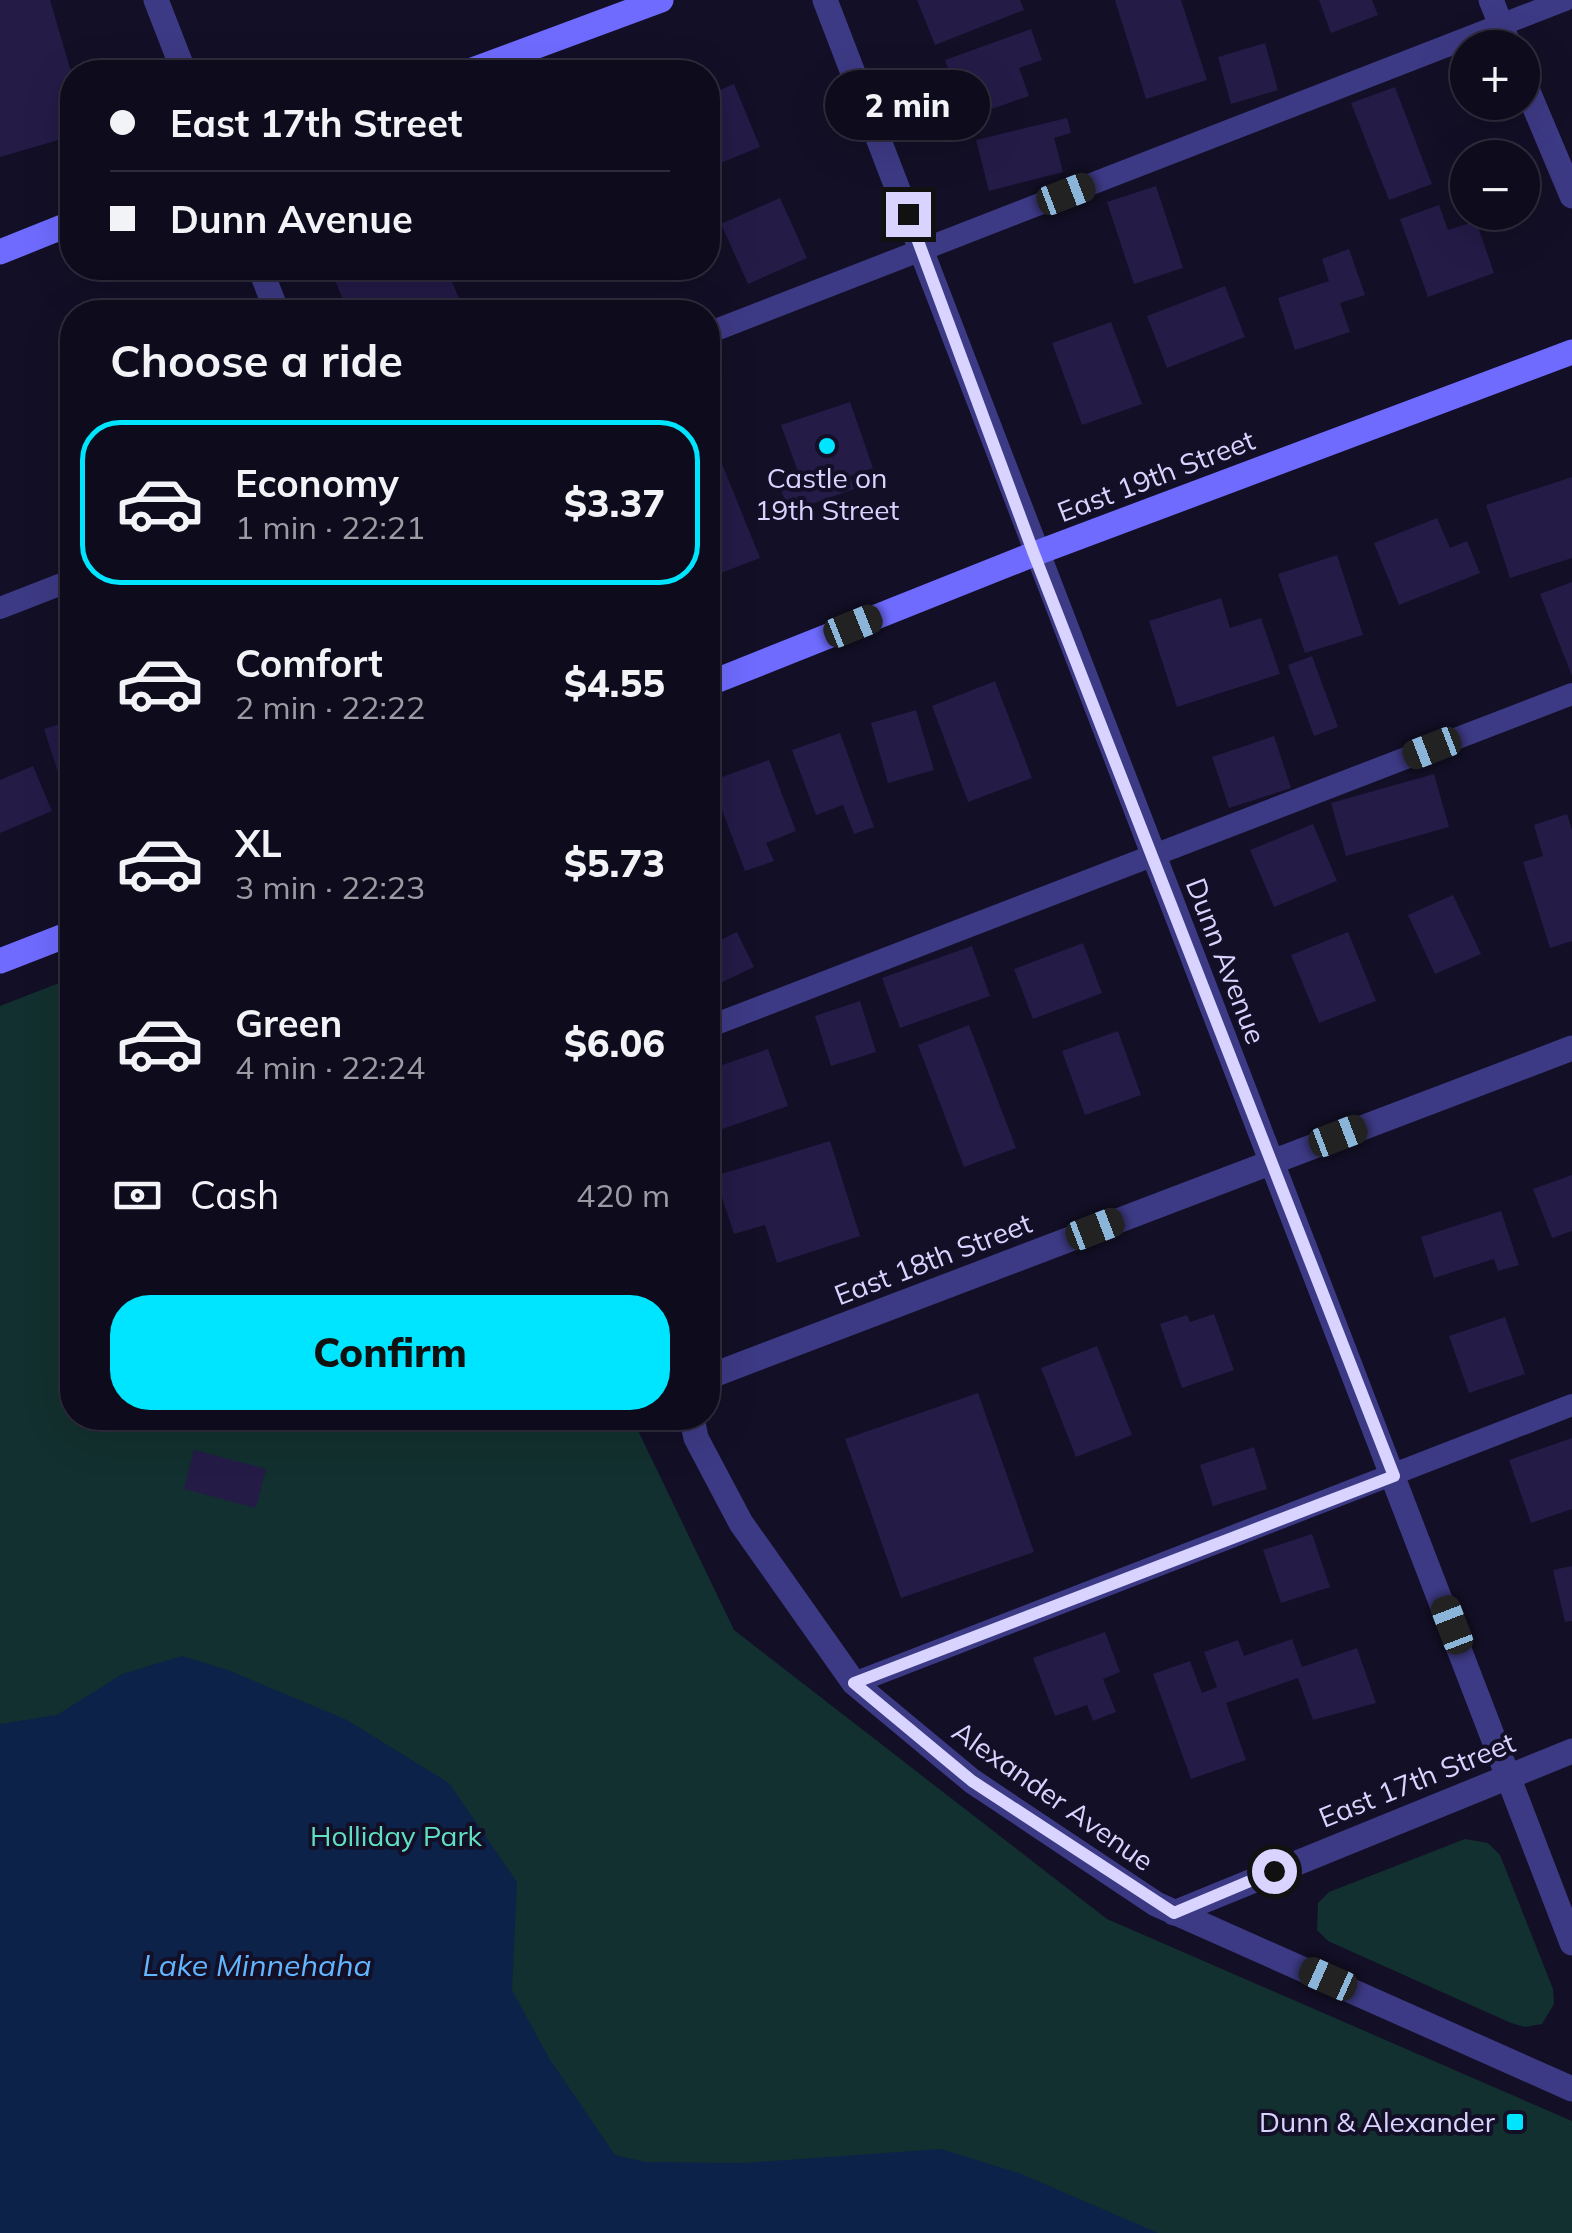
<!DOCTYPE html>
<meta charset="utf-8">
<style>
:root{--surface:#0e0b1c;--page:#1c1929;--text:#f1f3f6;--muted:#9b9ba3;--line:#2e2b3b;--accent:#00e5ff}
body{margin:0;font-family:Mulish,sans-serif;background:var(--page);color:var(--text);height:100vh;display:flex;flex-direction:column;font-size:38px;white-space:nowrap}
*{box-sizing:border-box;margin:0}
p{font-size:32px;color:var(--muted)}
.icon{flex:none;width:55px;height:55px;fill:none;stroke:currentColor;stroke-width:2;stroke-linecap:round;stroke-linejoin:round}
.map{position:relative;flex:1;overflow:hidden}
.side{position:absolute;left:60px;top:300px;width:660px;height:1130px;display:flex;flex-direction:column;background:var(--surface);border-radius:40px;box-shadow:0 10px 40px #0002,0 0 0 2px var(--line)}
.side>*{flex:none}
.guide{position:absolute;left:60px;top:60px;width:660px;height:220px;border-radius:40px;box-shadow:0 10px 40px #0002,0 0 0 2px var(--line);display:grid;align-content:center;height:220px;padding:0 50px;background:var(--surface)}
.controls{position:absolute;left:1450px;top:30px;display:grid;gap:20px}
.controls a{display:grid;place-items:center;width:90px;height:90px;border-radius:50%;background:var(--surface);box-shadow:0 10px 40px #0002,0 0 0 2px var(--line);font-size:50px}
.end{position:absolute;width:45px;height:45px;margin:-22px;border:12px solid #d9d4ff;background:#111;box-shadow:0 0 0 5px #111}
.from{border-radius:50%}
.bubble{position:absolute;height:70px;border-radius:35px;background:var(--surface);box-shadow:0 10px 40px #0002,0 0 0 2px var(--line);font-size:32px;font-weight:800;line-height:70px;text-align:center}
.car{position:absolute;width:30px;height:60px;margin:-30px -15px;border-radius:12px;box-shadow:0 0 8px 2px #0007;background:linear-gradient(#222 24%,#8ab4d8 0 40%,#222 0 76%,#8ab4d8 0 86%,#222 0)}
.guide b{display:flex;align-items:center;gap:35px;height:95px;font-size:38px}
.guide b+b{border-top:2px solid var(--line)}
.guide i{width:25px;height:25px;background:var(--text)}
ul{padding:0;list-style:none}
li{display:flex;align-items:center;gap:30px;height:165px;margin:0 20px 15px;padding:0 30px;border:5px solid transparent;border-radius:40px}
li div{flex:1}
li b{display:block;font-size:38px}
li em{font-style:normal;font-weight:800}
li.current{border-color:var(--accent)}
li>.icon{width:90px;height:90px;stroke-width:1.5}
h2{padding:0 50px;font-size:45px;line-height:120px}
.pay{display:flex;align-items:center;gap:25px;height:110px;padding:0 50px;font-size:38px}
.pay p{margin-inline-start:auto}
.cta{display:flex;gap:20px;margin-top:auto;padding:20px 50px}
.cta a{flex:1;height:115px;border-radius:40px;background:var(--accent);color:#111;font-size:40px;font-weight:800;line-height:115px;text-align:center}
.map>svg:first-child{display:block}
.green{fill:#12302f}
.water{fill:#0c2248}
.building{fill:#241b47}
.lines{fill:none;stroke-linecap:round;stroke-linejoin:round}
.service{stroke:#3d3a85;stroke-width:22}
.minor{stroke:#3d3a85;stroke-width:25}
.secondary{stroke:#6f6bff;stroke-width:25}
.route{stroke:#d9d4ff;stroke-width:12}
.poi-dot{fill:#00e5ff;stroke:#130f26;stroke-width:4}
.labels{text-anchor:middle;stroke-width:8;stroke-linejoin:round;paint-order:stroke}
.street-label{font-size:28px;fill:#d9d4ff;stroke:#130f26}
.poi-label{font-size:28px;fill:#d9d4ff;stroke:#130f26}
.park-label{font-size:28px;fill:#5fe0c0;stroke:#130f26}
.water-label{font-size:30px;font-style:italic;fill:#62b6ff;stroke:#130f26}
</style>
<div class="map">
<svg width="1572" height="2233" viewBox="0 0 1572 2233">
<rect width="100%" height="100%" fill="#130f26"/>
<g class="green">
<path d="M72,978V1418H632L734,1630L1107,1919L1572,2121V2233H0V1006Z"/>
<path d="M1465,1839L1488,1843L1500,1855L1553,1989L1554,2004L1542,2024L1525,2027L1511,2023L1328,1941L1317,1930L1318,1903L1329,1892Z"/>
</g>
<path class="water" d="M182,1656L228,1670L347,1720L449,1783L517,1882L512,1990L549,2058L615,2155L645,2162L744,2163L941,2149L1019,2173L1158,2233H0V1724L57,1715L122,1674Z"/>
<g class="building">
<path d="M0,0H50L72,75V136L0,157Z"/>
<path d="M917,0H1020L1024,10L935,45Z"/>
<path d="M1115,0H1181L1207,80L1146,99Z"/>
<path d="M1319,0H1372L1378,15L1331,33Z"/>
<path d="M1031,29L1042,60L1019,68L1029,96L966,118L945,60Z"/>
<path d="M1265,43L1278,90L1231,104L1218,57Z"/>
<path d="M734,84L760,147L708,168V95Z"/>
<path d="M1395,87L1432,184L1389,200L1351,103Z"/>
<path d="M1067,118L1071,133L1054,138L1063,172L989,191L976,140Z"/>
<path d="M1156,186L1183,268L1134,284L1107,202Z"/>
<path d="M780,198L807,258L748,284L721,224Z"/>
<path d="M1439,205L1448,230L1476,221L1494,273L1428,297L1400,219Z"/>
<path d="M1349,249L1365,295L1340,303L1350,332L1295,350L1278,298L1329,281L1322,259Z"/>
<path d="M330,268H446L465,312H348Z"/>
<path d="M496,268H528L499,278Z"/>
<path d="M1225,286L1245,337L1167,368L1147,316Z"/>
<path d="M1111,322L1142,404L1082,425L1052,343Z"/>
<path d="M850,402L873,468L850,476L854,489L789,512L780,487L801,480L781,425Z"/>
<path d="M708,429L760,558L713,576L708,562Z"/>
<path d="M1572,477V558L1510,578L1486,505Z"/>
<path d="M1437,518L1450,548L1467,541L1480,573L1399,605L1374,543Z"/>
<path d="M1337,555L1363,635L1305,653L1278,574Z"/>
<path d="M1572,582V676L1540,594Z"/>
<path d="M1221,598L1230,628L1261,618L1280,674L1177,707L1149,621Z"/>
<path d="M1312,656L1338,727L1314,736L1288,665Z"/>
<path d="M995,681L1032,778L968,802L932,706Z"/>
<path d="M916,710L934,770L888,783L871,723Z"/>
<path d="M72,720V815L44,729Z"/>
<path d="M840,733L874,827L854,834L843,805L816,815L792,750Z"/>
<path d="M1274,736L1291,788L1229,808L1212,757Z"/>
<path d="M769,760L796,831L766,843L774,861L745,871L711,781Z"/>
<path d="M33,766L52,811L0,833V780Z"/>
<path d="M1434,774L1449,827L1346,856L1331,803Z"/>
<path d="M1567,814L1572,830V941L1550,948L1523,862L1543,856L1534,825Z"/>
<path d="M1313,824L1337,881L1274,907L1250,850Z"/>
<path d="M1453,895L1481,954L1435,974L1408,915Z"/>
<path d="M737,932L754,967L708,989V946Z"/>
<path d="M1348,932L1376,1001L1319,1023L1291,955Z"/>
<path d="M1083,943L1102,993L1033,1019L1014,969Z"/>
<path d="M972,946L990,996L900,1028L882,978Z"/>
<path d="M860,1001L876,1052L831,1066L815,1016Z"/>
<path d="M969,1025L1016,1148L964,1167L918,1045Z"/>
<path d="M1118,1031L1141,1095L1085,1115L1062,1051Z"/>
<path d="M768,1049L788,1106L708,1134V1070Z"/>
<path d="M830,1141L860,1236L777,1263L765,1225L734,1234L715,1176Z"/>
<path d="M1572,1175V1231L1552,1238L1533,1189Z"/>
<path d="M1501,1211L1519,1265L1498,1271L1494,1259L1434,1278L1421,1237Z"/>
<path d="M1214,1314L1234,1370L1182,1388L1160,1324L1187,1315L1190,1322Z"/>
<path d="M1505,1317L1525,1374L1469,1393L1449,1336Z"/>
<path d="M1097,1346L1132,1435L1076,1457L1041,1368Z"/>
<path d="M978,1393L1034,1552L901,1598L845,1439Z"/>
<path d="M1572,1438V1509L1531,1523L1509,1460Z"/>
<path d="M1254,1447L1267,1489L1213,1506L1200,1465Z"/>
<path d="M194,1450L266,1469L256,1508L184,1489Z"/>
<path d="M1312,1534L1330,1587L1281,1603L1263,1550Z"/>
<path d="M1572,1566V1621L1565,1622L1553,1570Z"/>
<path d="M1105,1632L1120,1672L1103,1679L1116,1712L1093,1721L1087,1705L1055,1716L1033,1658Z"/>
<path d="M1292,1639L1302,1667L1357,1648L1376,1703L1313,1720L1298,1678L1226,1703L1246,1760L1191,1779L1153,1674L1190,1661L1202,1693L1217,1687L1204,1652L1238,1640L1244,1656Z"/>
</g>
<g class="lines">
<g class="service">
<path d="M708,333L1565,0"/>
<path d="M0,608L72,580"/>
<path d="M708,1027L1572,694"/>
<path d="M854,1683L1572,1405"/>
</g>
<g class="minor">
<path d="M156,0L184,72"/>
<path d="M825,0L1572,1943"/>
<path d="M1491,0L1510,48"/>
<path d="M1522,77L1572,196"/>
<path d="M260,268L277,312"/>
<path d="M708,1377L1572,1048"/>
<path d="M692,1418L696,1438L741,1523L854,1683L972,1781L1156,1904L1572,2089"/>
<path d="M1174,1913L1572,1751"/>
</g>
<g class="secondary">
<path d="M467,72L661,0"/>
<path d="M0,252L72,223"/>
<path d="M708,684L1034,554L1572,352"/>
<path d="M0,961L72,933"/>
</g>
</g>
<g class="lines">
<path class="route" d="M908,214L1034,554L1394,1476L854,1683L972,1781L1174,1913L1274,1871"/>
</g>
<g class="poi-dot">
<circle cx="827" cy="446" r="10"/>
<rect x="1505" y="2112" width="20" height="20" rx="5"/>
</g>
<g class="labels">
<g class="street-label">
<text transform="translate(1156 476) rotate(-21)" y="10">East 19th Street</text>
<text transform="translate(1226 961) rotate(69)" y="10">Dunn Avenue</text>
<text transform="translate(933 1259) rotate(-21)" y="10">East 18th Street</text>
<text transform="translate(1417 1780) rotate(-22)" y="10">East 17th Street</text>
<text transform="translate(1053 1796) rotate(35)" y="10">Alexander Avenue</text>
</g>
<g class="poi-label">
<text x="827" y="488">Castle on<tspan x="827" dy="32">19th Street</tspan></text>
<text x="1495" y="2132" text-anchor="end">Dunn &amp; Alexander</text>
</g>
<g class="park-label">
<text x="396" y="1846">Holliday Park</text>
</g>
<g class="water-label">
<text x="257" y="1976">Lake Minnehaha</text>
</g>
</g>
</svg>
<div class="controls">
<a>+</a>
<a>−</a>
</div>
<i class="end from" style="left:1274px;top:1871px"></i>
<i class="end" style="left:908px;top:214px"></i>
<div class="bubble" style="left:825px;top:70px;width:165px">2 min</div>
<i class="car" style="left:1066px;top:194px;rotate:69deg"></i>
<i class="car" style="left:853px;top:626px;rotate:68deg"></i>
<i class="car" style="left:1432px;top:748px;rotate:249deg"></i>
<i class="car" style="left:1338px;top:1136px;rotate:69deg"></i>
<i class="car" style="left:1095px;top:1229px;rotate:69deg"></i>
<i class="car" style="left:1452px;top:1625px;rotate:339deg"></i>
<i class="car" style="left:1328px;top:1979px;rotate:294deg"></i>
<div class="guide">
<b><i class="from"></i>East 17th Street</b>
<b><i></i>Dunn Avenue</b>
</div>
<section class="side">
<h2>Choose a ride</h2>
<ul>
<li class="current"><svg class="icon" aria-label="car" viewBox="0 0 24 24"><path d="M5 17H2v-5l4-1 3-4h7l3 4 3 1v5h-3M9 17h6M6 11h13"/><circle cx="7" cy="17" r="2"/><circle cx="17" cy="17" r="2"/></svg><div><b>Economy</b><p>1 min · 22:21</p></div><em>$3.37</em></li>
<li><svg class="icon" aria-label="car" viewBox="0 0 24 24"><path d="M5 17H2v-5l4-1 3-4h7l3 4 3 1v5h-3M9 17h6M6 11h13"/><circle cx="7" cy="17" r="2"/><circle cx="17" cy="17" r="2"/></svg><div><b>Comfort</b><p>2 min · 22:22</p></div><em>$4.55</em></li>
<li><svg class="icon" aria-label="car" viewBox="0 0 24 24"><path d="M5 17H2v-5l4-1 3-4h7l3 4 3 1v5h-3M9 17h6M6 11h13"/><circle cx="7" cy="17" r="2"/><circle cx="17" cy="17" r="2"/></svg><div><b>XL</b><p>3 min · 22:23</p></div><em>$5.73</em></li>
<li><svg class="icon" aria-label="car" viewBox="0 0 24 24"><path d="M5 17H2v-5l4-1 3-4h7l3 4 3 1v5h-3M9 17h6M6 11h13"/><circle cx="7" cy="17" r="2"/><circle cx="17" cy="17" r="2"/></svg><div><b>Green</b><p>4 min · 22:24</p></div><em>$6.06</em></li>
</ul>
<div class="pay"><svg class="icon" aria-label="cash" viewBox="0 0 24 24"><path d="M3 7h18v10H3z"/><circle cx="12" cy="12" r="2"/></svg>Cash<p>420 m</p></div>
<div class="cta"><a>Confirm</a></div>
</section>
</div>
